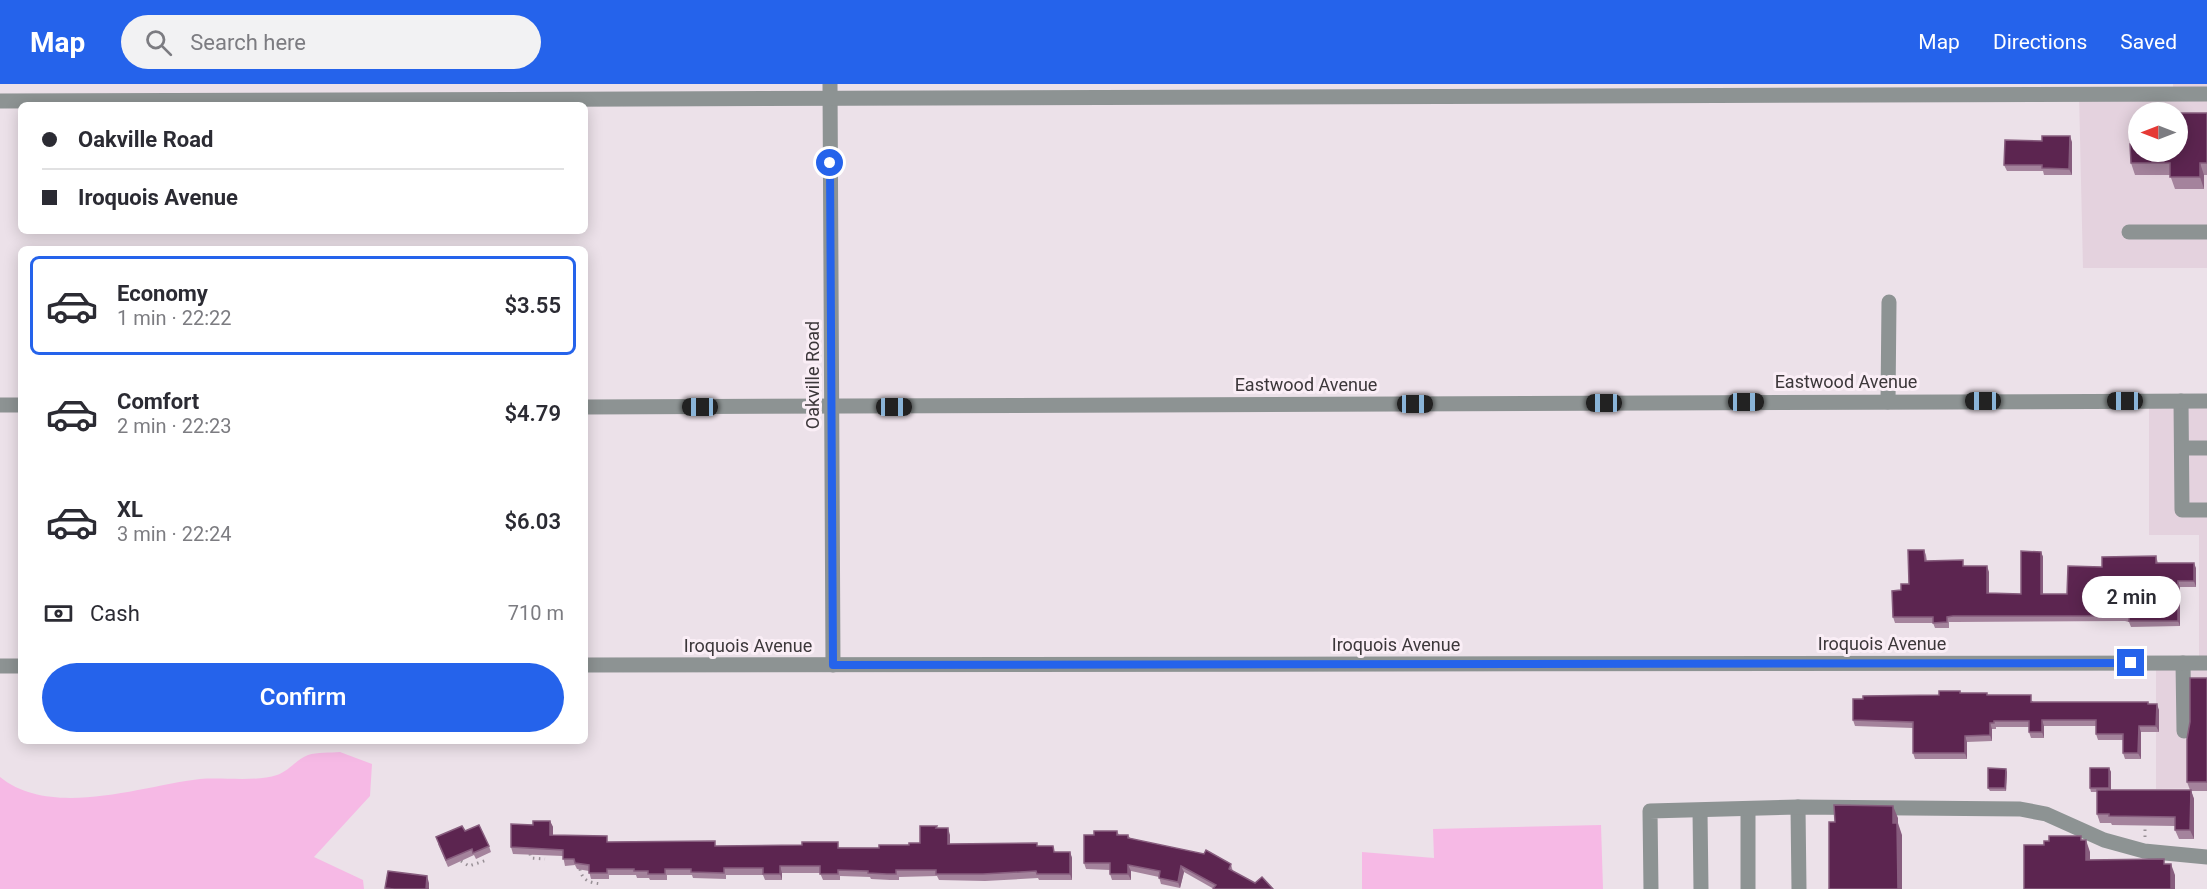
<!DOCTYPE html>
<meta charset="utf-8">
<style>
:root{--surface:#fff;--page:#f2f2f3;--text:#2b2b33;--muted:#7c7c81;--line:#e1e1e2;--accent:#2563eb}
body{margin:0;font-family:Roboto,sans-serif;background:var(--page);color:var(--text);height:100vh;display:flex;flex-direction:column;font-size:22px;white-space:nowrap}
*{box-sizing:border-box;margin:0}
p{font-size:20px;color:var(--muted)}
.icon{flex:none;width:33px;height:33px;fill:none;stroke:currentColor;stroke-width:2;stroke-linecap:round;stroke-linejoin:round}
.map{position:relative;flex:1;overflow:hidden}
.sheet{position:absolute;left:18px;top:162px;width:570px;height:498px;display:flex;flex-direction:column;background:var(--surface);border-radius:9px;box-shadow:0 3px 15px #0003}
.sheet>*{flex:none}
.guide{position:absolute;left:18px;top:18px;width:570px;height:132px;border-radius:9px;box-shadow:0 3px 15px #0003;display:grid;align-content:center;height:132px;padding:0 24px;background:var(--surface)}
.needle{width:39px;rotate:270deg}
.fabs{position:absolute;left:2128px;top:18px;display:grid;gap:12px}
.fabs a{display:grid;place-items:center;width:60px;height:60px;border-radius:50%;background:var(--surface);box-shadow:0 3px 15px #0003;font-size:30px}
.end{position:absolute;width:27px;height:27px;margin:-14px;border:8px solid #2563eb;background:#fff;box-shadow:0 0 0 3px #fff}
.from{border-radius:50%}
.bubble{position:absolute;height:42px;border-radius:21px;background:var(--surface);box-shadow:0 3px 15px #0003;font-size:20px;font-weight:600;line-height:42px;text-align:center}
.car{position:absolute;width:18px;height:36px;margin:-18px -9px;border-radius:8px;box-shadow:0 0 4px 2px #0007;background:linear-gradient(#222 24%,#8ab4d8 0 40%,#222 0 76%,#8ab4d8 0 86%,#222 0)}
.guide b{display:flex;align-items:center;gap:21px;height:57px;font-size:22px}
.guide b+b{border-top:2px solid var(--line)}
.guide i{width:15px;height:15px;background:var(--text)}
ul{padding:10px 0 0;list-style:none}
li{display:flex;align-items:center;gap:18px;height:99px;margin:0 12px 9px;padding:0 12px;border:3px solid transparent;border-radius:9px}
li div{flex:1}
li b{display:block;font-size:22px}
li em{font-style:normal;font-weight:600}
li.selected{border-color:var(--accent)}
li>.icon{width:54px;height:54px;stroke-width:1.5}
.pay{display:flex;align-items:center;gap:15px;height:66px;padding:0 24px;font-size:22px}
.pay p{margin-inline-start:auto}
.cta{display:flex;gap:12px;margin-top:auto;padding:12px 24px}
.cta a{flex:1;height:69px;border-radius:36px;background:var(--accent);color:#fff;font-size:24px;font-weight:600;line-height:69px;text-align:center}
header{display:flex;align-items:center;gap:36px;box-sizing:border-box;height:84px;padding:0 30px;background:var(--accent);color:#fff}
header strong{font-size:28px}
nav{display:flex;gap:33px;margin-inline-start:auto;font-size:21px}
.search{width:420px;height:54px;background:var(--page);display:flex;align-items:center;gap:15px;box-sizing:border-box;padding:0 21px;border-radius:33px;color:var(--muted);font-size:22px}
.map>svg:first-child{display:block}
.built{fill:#e4d2de;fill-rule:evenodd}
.green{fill:#f6b9e5}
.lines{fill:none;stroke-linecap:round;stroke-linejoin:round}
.path{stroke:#978f95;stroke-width:3;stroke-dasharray:1.5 4.5;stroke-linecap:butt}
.minor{stroke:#8d9393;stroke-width:15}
.wall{fill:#a4839c}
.shaded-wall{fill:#875d7e}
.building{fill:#5c2550;stroke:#875d7e;stroke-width:1.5}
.route{stroke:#2563eb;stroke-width:8}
.labels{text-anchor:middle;stroke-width:6;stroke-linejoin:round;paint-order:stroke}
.street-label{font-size:18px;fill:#3c373a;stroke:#faeef6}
</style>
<header>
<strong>Map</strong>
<div class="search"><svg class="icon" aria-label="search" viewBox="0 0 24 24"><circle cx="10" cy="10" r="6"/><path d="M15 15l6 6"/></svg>Search here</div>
<nav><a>Map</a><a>Directions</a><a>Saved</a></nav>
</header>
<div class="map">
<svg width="2207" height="805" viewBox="0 0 2207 805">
<rect width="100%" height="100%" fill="#ece1e9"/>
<g class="built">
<path d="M2173,0H2207V184H2083L2079,10H2173ZM2139,28H2178V68H2139Z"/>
<path d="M2149,317H2207V704L2156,705V579H2199V451H2149Z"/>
</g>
<g class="green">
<path d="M340,668L372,680L370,712L314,773L363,796L364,805H0V693C52,735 141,702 200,695C222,693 256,698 277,691C289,687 297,675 308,671C317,668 330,669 340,668Z"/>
<path d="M1601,741L1603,805H1362V768L1434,774L1433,745Z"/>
</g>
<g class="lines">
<g class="path">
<path d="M2145,753V742"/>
<path d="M530,770L531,774L545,775"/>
<path d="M461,777L469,782L487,776"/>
<path d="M580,785C582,797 591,799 602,800"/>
</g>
<g class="minor">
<path d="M830,0L833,581"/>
<path d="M0,17L2207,10"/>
<path d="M2129,148H2207"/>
<path d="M2181,317L2182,426H2207"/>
<path d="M1888,318L1889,218"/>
<path d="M0,321H21"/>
<path d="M585,323L2207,317"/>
<path d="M2182,364H2207"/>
<path d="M2183,579L2184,647"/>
<path d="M585,581L2207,579"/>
<path d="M0,582H21"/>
<path d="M1798,723L1799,805"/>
<path d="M1748,726V805"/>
<path d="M1700,727L1701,805"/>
<path d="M1651,805L1650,727L1798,723L2020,725L2046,730L2104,756L2144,767L2207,773"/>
</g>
</g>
<g class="wall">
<path d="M2207,29V91H2204V105H2175L2170,91H2135L2131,79L2137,60Z"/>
<path d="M2072,58V91H2044L2043,87H2007L2004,81Z"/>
<path d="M1924,466L1926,471L1927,477L1965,482L1989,488V509L2021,510L2041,468L2043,473V510H2067L2102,483L2156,472L2158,479L2196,484V503H2180V542L2131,543L2129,538L2125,537L1955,538H1949V544H1935L1933,539H1895L1893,533L1901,506L1909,500Z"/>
<path d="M2207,594V707H2191L2194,715V755H2179L2175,746V742L2112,741L2111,739H2100L2097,730V708H2091L2090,704L2109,684L2111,688V706H2190L2187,698Z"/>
<path d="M1960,607L1961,609L2033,617V618H2148L2149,620L2159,626V648H2141V675H2125L2123,669V656H2098L2096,650V642H2044V654H2031L2029,648V643H1996V645H1992V657L1967,658V675H1915L1913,669V644L1855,642L1853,636L1939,611Z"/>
<path d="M2007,688L2006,707H1990L1988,704Z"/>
<path d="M550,737L553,743V751L609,758L717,762L879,764L909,761L920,759L938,744L950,751V760L1038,762L1056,768H1070L1072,774V796H1039L1038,794L985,797L939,796L937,792L899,793V796H890L871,795L870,793L840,792V796H823L820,789H782V796H765L763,791H726V795L693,794L692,791H667V796H650L649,794H637L636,791H609V795H591L589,787L577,785L575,781L565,782L563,772L513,770L511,763Z"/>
<path d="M465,747L489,762L491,768L476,775L474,771L448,783L438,760Z"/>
<path d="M1117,747L1119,751H1128L1130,754L1231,780L1233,788L1255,799L1273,805H1214L1184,788L1180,804L1161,800L1159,793L1131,787V796H1112L1110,790V786L1086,785L1084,779L1094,751Z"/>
</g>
<g class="shaded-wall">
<path d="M2070,52L2072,58V91L2069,85Z"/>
<path d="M2200,79L2204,91V105L2200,93Z"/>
<path d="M2041,468L2043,473V515L2041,510Z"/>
<path d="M2194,479L2196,484V503L2194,497Z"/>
<path d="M1987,482L1989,488V515L1987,509Z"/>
<path d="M2178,497L2180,503V542L2178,537Z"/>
<path d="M2157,620L2159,626V648L2156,642Z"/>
<path d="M2042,636L2044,642V654L2042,648Z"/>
<path d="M1990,639L1992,645V657L1990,651Z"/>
<path d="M2139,642L2141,648V675L2138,669Z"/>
<path d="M1965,652L1967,658V675L1965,669Z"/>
<path d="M2109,684L2111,688V708L2109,704Z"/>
<path d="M2006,685L2007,688L2006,707L2005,704Z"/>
<path d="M2191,706L2194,715V755L2190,746Z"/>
<path d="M1893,722L1898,734V739L1902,751V805H1898L1893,739Z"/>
<path d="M550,737L553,743V758L550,751Z"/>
<path d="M948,744L950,751V766L948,760Z"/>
<path d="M2086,756L2090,768V787L2086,776Z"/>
<path d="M1070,768L1072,774V796L1070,790Z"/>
<path d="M2171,780L2175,791V805H2171Z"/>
<path d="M1128,781L1131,787V796L1128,790Z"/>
<path d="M780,782L782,789V796L780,790Z"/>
<path d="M1181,782L1184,788L1180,804L1178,798Z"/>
<path d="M427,792L429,799V805H426Z"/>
</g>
<g class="building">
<path d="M2137,29H2139V68H2178V29H2207V79H2200V93H2170V79H2131L2130,60H2137Z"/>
<path d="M2042,52H2070L2069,85L2042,84V81H2004L2005,56L2042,57Z"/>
<path d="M1908,466H1924L1925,477L1963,476V482H1987V509L2021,510V467L2041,468V510H2067L2068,482L2102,483V473L2156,472V479H2194V497H2178V537H2129V533L2123,532H1953L1947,533V538L1933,539V533H1893L1892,507L1901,506V500H1909Z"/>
<path d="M2190,594H2207V698H2187V655L2190,638Z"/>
<path d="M1939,607H1960V609H1987V611H2031V618H2148V620H2157L2156,642H2139L2138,669H2123V650H2096V636H2042V648H2029V637H1994V639H1990V651L1965,652V669H1913V638L1853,636V615H1863V612L1939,611Z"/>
<path d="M1988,684L2006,685L2005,704H1988Z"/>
<rect x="2090" y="684" width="19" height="20"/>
<path d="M2097,706H2191L2190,746H2175V733L2109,732V730H2097Z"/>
<path d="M1834,721L1893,722V739H1897L1898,805H1829V738H1835Z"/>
<path d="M533,737H550V751L607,752V758L715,757V762L802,761V758H838V764H879V761H909V759H920V742H937L936,744H948V760L1037,759V762H1053L1054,768H1070V790H1037L1036,787L983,790H936V786H896V790H887L868,789V787L838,786V790H820V782H780V790H763V784H724V789L691,788V785H665V790H648V787H634V785H607V789H589V781L575,779L574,775H563V766L511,763V740L533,741Z"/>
<path d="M479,741L489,762L473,769L472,765L446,776L436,753L462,742L465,747Z"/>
<path d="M1094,747H1117V751H1128V754L1204,770L1206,766L1231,780L1229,785L1255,799L1262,793L1273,805H1213L1216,801L1181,782L1178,798L1159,794L1160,787L1128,781V790H1110V779H1084V751H1094Z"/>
<path d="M2049,752H2081V756H2086V776L2164,775V780H2171V805H2024V761H2044V757H2049Z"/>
<path d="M388,787L427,792L426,805H394L385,804Z"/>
</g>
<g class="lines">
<path class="route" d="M830,79L833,581L2131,579"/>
</g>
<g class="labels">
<g class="street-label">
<text transform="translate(813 291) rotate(-90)" y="6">Oakville Road</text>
<text x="1846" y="304">Eastwood Avenue</text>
<text x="1306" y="307">Eastwood Avenue</text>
<text x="1882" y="566">Iroquois Avenue</text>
<text x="1396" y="567">Iroquois Avenue</text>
<text x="748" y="568">Iroquois Avenue</text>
</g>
</g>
</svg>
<div class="fabs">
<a><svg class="needle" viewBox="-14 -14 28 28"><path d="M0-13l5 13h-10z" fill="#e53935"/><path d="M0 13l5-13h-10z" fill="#7c7c81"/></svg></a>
</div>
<i class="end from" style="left:830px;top:79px"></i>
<i class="end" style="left:2131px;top:579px"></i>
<div class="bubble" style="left:2082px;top:492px;width:99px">2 min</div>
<i class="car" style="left:1983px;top:317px;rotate:270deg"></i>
<i class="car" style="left:2125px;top:317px;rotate:270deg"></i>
<i class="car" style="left:1746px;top:318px;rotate:90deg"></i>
<i class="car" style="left:1604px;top:319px;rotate:270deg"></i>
<i class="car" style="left:1415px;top:320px;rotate:90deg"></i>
<i class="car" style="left:700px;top:323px;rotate:270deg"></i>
<i class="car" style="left:894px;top:323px;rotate:90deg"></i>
<div class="guide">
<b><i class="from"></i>Oakville Road</b>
<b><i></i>Iroquois Avenue</b>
</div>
<section class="sheet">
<ul>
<li class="selected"><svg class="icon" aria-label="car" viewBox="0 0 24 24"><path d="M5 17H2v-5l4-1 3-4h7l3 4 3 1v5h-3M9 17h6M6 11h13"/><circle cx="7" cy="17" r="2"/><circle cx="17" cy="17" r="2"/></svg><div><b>Economy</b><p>1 min · 22:22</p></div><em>$3.55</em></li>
<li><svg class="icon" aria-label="car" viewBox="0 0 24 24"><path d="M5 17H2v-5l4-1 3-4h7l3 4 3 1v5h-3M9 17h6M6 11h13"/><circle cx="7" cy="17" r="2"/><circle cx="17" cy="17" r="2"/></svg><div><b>Comfort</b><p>2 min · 22:23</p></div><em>$4.79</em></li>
<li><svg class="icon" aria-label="car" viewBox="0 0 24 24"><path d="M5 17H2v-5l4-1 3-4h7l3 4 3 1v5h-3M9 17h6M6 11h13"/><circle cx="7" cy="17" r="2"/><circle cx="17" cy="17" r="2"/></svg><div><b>XL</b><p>3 min · 22:24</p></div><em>$6.03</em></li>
</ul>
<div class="pay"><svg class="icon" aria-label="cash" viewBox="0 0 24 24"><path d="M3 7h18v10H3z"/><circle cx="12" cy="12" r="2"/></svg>Cash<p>710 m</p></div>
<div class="cta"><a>Confirm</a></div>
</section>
</div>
